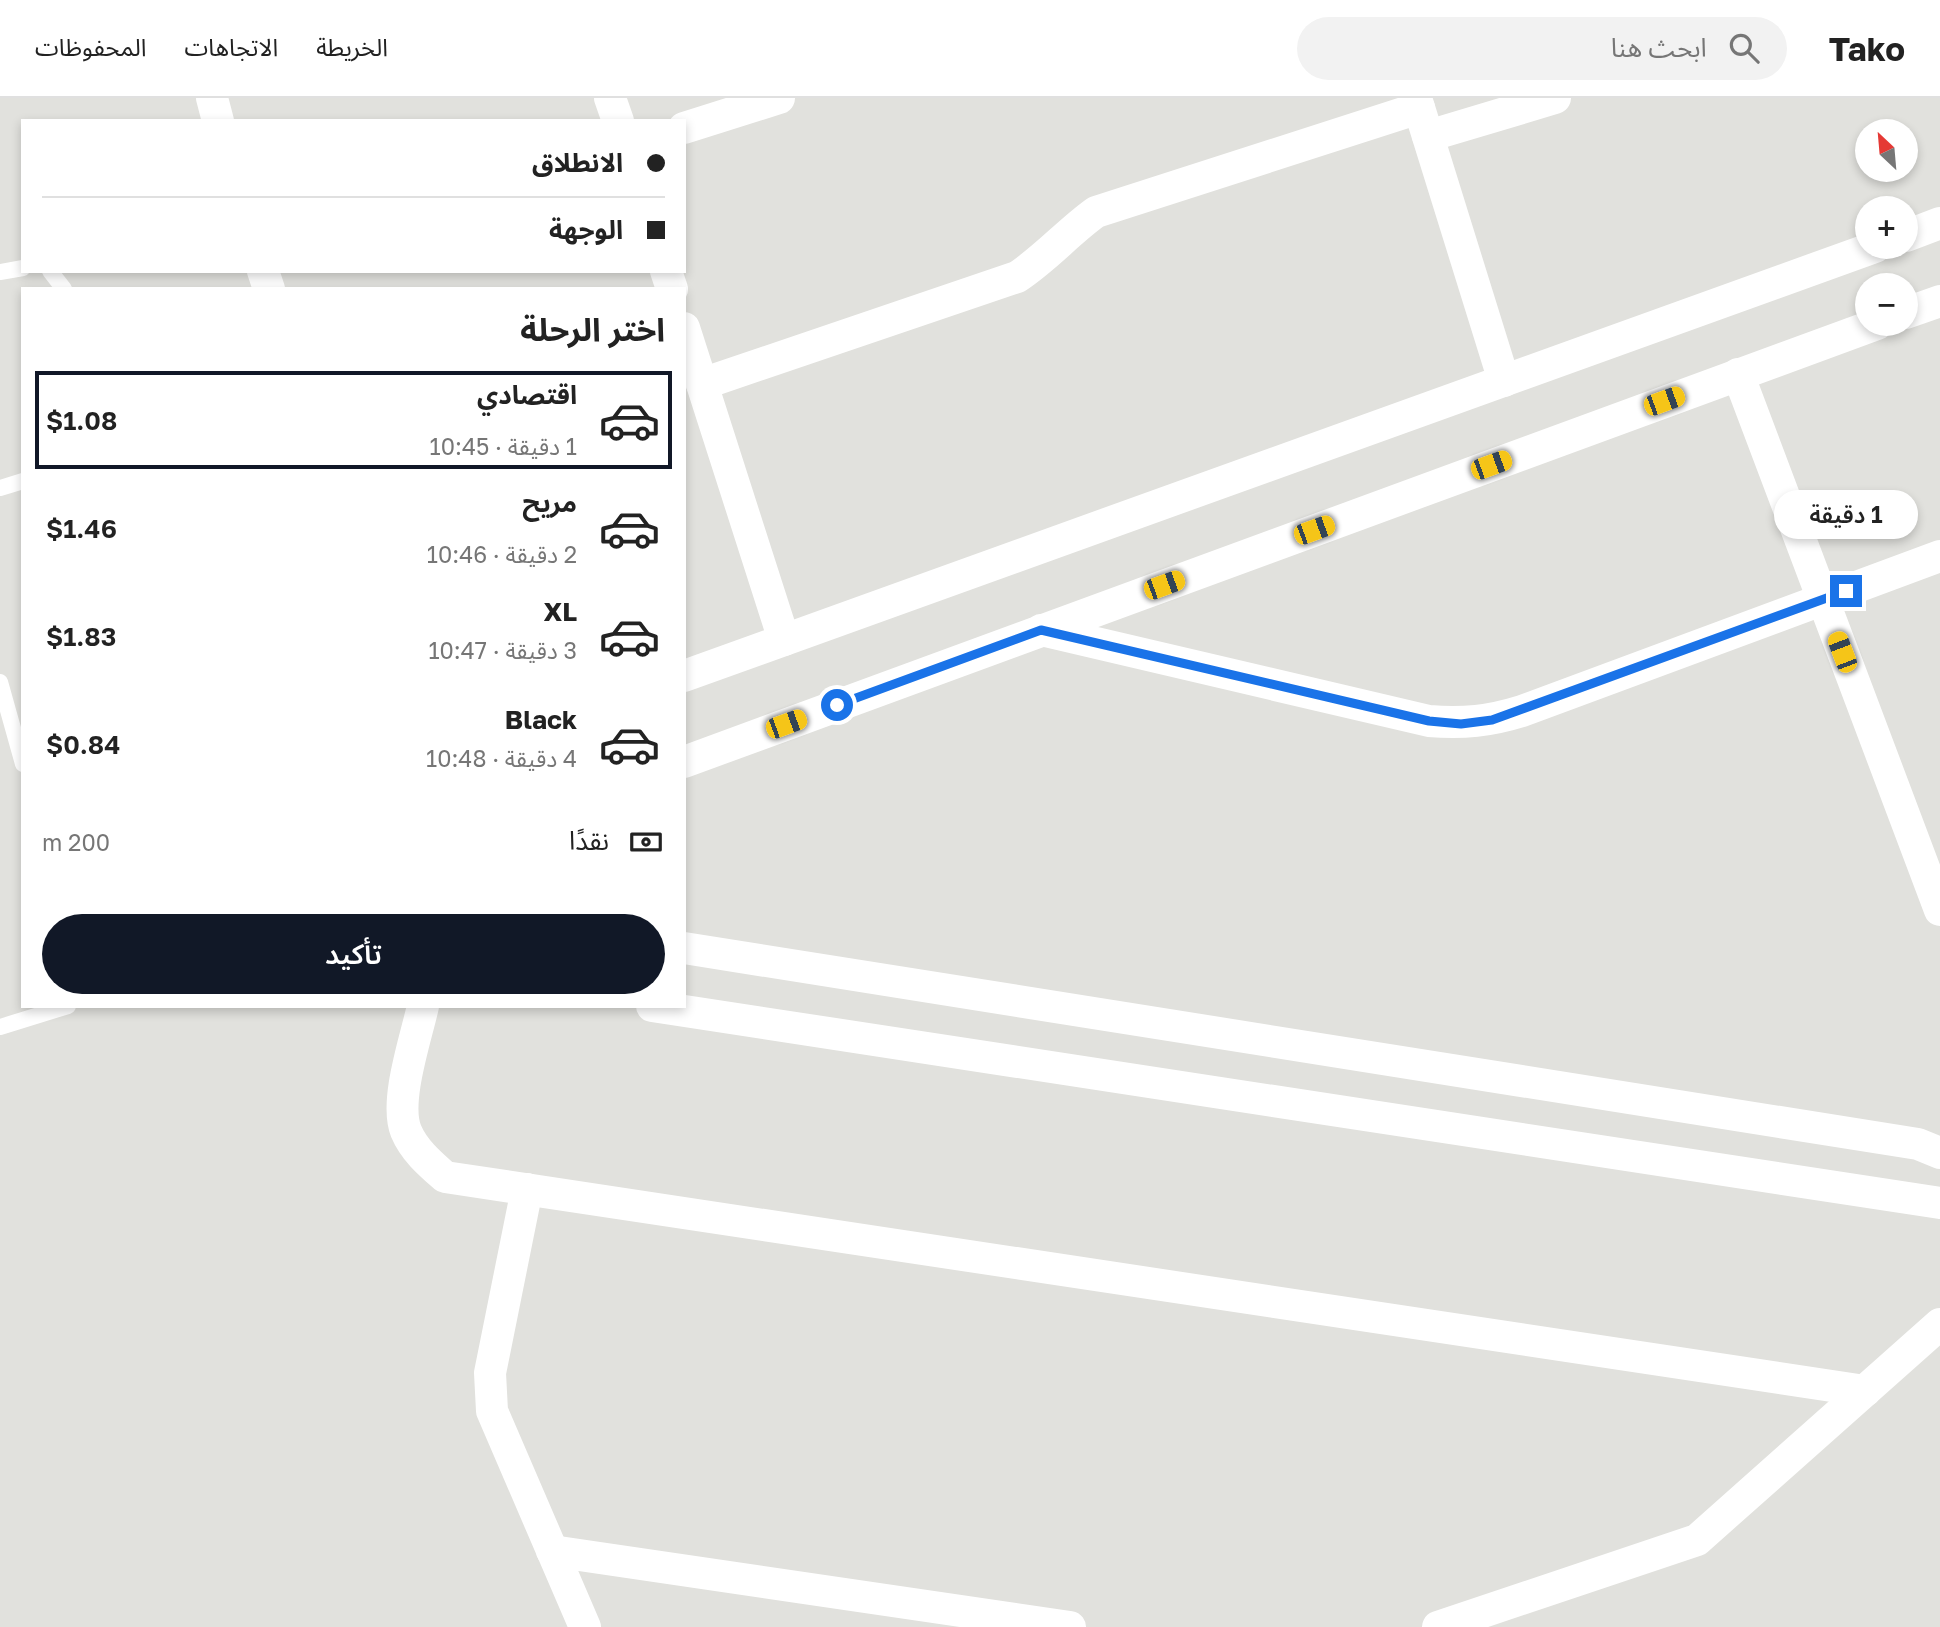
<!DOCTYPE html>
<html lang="ar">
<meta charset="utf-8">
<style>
:root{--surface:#fff;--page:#f2f2f2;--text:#222;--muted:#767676;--line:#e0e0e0;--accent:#111827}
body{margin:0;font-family:"Golos Text","Noto Sans Arabic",sans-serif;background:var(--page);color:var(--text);direction:rtl;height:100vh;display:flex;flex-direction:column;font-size:26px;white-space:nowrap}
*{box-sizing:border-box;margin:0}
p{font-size:23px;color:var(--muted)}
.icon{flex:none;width:38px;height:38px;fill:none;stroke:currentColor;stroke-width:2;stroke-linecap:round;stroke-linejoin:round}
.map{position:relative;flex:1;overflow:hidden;direction:ltr}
.panel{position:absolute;left:21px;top:189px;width:665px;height:721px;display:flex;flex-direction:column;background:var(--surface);border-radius:0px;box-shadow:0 4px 10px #0003;direction:rtl}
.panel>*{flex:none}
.top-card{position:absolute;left:21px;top:21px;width:665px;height:154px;border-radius:0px;box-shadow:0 4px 10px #0003;direction:rtl;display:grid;align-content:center;height:154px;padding:0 21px;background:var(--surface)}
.needle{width:46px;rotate:334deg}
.tools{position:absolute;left:1855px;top:21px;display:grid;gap:14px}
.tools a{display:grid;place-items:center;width:63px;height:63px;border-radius:50%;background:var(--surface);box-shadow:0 4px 10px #0003;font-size:35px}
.end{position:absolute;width:32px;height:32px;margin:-16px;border:9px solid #1a73e8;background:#fff;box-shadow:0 0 0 4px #fff}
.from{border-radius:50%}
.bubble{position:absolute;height:49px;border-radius:24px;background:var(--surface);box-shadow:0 4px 10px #0003;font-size:23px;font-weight:600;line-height:49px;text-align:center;direction:rtl}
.car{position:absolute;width:21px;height:42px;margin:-21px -10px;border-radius:9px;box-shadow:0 0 5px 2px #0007;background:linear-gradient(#f5c518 24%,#345 0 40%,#f5c518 0 76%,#345 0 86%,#f5c518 0)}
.top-card b{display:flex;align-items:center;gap:24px;height:66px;font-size:26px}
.top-card b+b{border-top:2px solid var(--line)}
.top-card i{width:18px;height:18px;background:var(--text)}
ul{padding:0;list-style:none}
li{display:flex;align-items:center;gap:21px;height:98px;margin:0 14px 10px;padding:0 7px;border:4px solid transparent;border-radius:0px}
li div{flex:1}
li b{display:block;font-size:26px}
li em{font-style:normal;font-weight:600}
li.on{border-color:var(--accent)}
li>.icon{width:63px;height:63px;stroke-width:1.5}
h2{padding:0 21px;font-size:32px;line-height:84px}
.pay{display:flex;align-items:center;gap:18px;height:77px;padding:0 21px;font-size:26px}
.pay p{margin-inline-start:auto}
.cta{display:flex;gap:14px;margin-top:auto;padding:14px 21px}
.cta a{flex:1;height:80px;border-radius:42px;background:var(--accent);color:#fff;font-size:28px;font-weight:600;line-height:80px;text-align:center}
header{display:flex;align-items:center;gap:42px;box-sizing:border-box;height:98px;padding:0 35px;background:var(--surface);border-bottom:2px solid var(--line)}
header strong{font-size:33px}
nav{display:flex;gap:38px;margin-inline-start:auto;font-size:24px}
.search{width:490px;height:63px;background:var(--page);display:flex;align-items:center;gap:18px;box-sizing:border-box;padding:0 24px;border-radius:38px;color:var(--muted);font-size:26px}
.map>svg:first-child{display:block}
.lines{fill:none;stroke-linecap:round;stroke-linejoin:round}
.service{stroke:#fff;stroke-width:16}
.minor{stroke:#fff;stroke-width:32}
.route{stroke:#1a73e8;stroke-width:9}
</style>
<header>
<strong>Tako</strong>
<div class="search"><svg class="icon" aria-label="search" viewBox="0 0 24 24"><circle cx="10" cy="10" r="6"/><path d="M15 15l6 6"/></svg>ابحث هنا</div>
<nav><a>الخريطة</a><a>الاتجاهات</a><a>المحفوظات</a></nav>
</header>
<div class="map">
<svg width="1940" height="1529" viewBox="0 0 1940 1529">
<rect width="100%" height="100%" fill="#e1e1dd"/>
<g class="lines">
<g class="service">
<path d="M50,173L64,191"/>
<path d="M0,174L23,170"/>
<path d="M0,390L23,383"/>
<path d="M0,584L23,666"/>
<path d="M0,929L68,908"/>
</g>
<g class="minor">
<path d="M212,0L218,23"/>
<path d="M610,0L618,23"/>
<path d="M1416,0L1504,283"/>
<path d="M684,30L779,0"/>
<path d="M1428,38L1555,0"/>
<path d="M1906,138L1940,125"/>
<path d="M263,173L269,191"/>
<path d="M666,173L672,191"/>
<path d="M1906,215L1940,203"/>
<path d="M684,230L784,542"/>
<path d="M1738,276L1940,812"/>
<path d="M702,286L1017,179C1046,160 1068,134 1096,114L1419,10"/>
<path d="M1041,532L1429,623C1463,626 1490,623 1522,613L1940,458"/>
<path d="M684,578L1875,149"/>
<path d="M684,664L1877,226"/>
<path d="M684,850L1918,1046L1940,1055"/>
<path d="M423,908C416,940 394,1003 406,1033C414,1052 429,1065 445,1079L1865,1293"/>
<path d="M652,908L1940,1105"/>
<path d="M527,1091L490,1275L492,1313L585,1529"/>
<path d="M552,1453L1070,1529"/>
<path d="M1438,1529L1697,1442L1940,1226"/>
</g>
</g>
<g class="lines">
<path class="route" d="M837,607L1041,532L1429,623L1461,626L1492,622L1846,493"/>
</g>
</svg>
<div class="tools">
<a><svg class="needle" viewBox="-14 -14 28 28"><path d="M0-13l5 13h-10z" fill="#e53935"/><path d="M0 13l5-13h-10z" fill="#767676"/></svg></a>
<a>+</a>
<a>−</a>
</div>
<i class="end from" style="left:837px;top:607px"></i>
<i class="end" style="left:1846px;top:493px"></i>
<div class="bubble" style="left:1774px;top:392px;width:144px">1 دقيقة</div>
<i class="car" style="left:1664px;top:303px;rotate:70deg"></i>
<i class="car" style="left:1491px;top:367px;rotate:70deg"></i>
<i class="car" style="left:1314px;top:432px;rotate:70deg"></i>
<i class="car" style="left:1164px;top:487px;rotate:70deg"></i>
<i class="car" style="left:1842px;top:554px;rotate:339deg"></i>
<i class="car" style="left:786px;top:626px;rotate:70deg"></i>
<div class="top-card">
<b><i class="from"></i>الانطلاق</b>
<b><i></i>الوجهة</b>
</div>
<section class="panel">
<h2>اختر الرحلة</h2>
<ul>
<li class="on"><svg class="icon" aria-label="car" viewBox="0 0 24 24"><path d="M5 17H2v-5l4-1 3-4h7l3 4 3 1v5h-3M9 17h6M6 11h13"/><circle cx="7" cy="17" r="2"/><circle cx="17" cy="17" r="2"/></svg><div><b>اقتصادي</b><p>1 دقيقة · 10:45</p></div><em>$1.08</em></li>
<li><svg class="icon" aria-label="car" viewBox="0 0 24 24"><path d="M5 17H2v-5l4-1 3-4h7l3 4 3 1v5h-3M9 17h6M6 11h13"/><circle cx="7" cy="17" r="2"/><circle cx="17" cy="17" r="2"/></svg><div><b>مريح</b><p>2 دقيقة · 10:46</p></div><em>$1.46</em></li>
<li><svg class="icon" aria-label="car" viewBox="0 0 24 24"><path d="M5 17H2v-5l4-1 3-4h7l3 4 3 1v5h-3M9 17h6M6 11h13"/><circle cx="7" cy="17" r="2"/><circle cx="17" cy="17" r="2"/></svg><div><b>XL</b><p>3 دقيقة · 10:47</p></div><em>$1.83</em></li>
<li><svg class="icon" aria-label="car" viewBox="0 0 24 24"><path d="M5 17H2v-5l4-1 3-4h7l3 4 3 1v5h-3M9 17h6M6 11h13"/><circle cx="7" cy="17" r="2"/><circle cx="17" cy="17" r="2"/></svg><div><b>Black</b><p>4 دقيقة · 10:48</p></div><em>$0.84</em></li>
</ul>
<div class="pay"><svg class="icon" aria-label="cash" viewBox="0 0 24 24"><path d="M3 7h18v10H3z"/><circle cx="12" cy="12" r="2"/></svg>نقدًا<p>200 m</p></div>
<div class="cta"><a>تأكيد</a></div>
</section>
</div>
